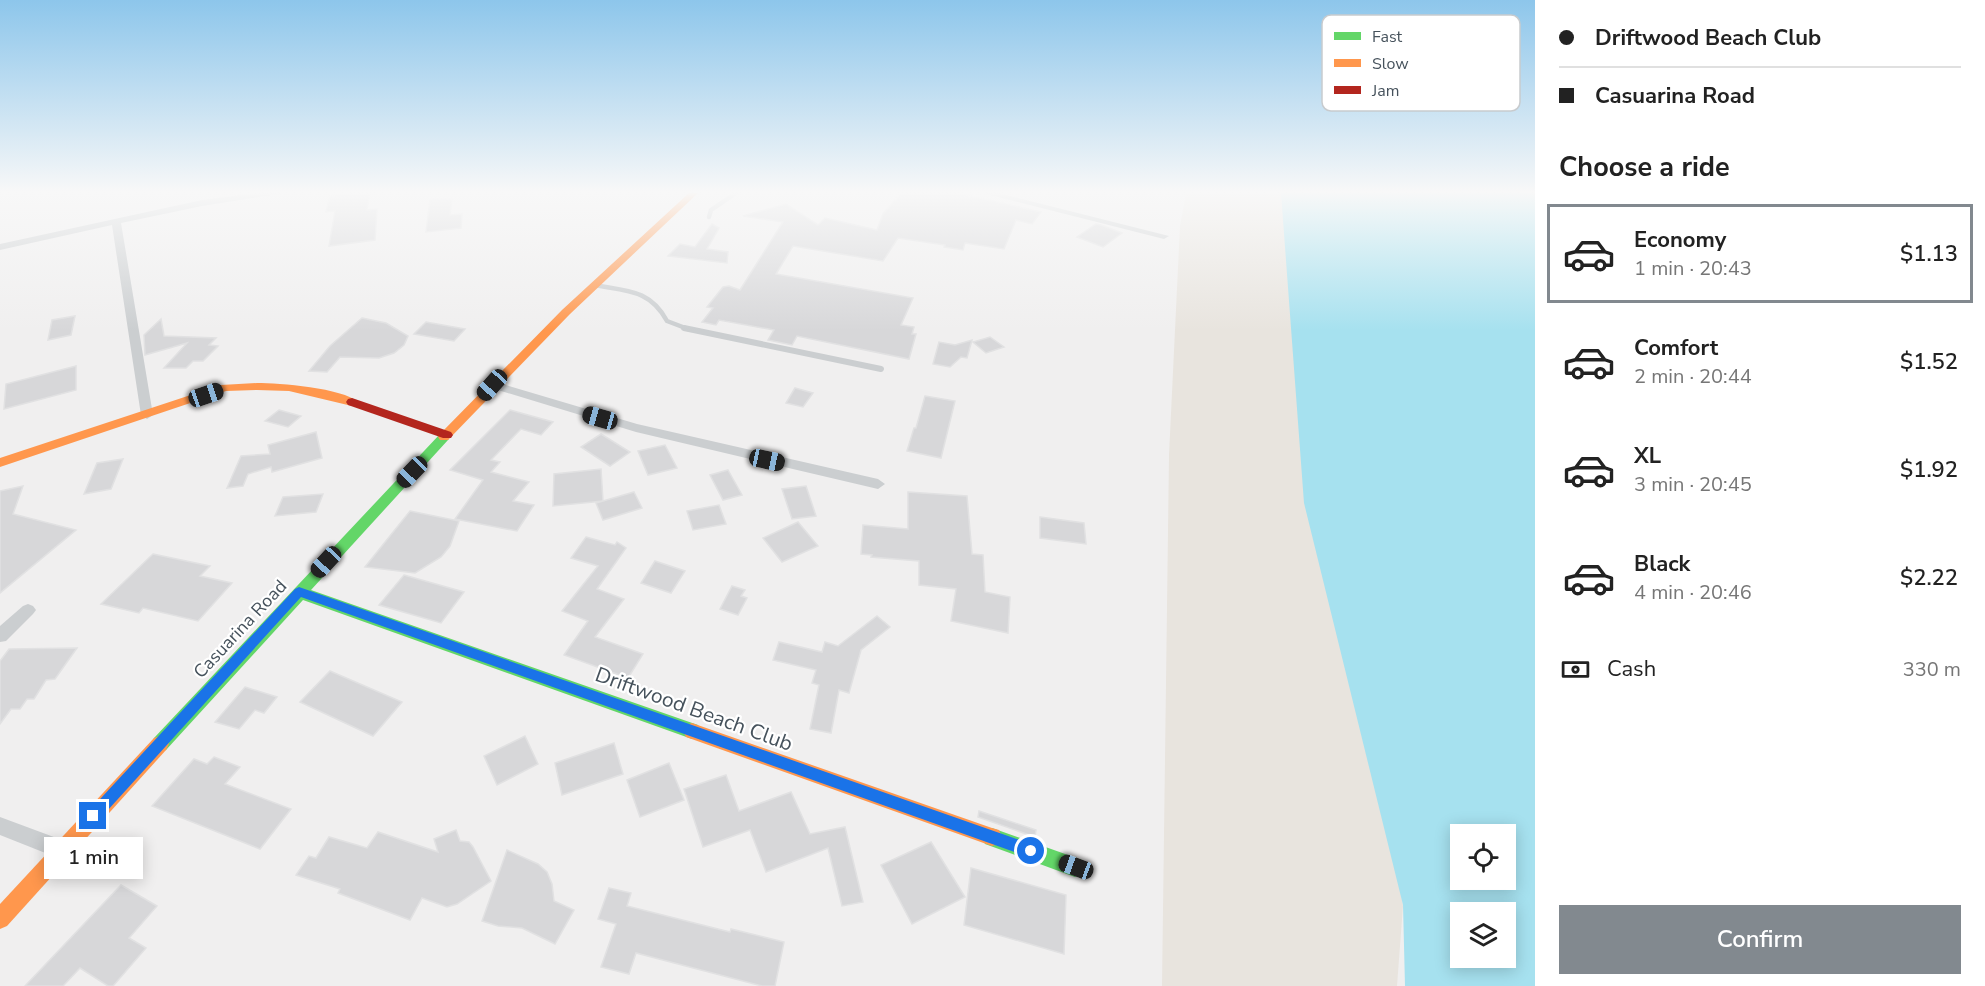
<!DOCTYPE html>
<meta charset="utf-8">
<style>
:root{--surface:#fff;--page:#f6f6f6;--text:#222;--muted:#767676;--line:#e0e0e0;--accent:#82898f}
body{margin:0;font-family:"Nunito Sans",sans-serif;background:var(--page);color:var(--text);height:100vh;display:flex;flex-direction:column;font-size:22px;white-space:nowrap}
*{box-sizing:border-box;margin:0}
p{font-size:20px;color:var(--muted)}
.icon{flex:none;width:33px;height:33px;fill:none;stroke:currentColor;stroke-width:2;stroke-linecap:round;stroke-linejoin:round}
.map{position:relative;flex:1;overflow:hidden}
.details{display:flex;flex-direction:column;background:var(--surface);width:450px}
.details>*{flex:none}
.guide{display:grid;align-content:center;height:132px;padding:0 24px;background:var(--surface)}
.tools{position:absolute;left:1450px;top:824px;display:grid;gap:12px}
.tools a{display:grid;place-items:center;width:66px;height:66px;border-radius:0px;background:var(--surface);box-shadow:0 3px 15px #0003;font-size:30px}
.end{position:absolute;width:27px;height:27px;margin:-14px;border:8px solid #1a73e8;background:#fff;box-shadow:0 0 0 3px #fff}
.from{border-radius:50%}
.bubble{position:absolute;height:42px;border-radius:0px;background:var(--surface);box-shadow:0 3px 15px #0003;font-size:20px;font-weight:600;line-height:42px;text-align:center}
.car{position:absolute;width:18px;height:36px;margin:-18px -9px;border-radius:8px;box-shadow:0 0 4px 2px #0007;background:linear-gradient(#222 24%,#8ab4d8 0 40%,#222 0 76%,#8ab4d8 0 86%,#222 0)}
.guide b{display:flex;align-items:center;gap:21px;height:57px;font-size:22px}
.guide b+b{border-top:2px solid var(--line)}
.guide i{width:15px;height:15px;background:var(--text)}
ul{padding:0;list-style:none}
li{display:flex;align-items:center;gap:18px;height:99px;margin:0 12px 9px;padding:0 12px;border:3px solid transparent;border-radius:0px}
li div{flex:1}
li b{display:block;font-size:22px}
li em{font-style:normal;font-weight:600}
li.current{border-color:var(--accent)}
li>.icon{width:54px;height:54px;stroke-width:1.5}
h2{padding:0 24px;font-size:27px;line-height:72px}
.pay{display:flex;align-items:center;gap:15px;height:66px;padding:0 24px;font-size:22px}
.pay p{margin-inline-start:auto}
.primary-button{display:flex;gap:12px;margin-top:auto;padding:12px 24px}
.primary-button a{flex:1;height:69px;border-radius:0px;background:var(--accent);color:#fff;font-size:24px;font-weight:600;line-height:69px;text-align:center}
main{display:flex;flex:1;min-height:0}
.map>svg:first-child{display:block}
.sand{fill:#e8e4de}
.water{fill:#a6e1ef;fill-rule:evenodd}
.building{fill:#d7d7d9;stroke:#e1e1e2;stroke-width:1.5}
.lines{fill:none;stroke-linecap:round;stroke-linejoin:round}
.lane-far1{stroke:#cbced0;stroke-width:4.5}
.lane{stroke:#cbced0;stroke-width:6}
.street{fill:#cbced0;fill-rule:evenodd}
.fast{fill:#63d668;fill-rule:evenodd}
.slow{fill:#ff974d;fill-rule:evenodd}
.jam{fill:#b3261e;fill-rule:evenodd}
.route{fill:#1a73e8}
.labels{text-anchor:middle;stroke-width:4.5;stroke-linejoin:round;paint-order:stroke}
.street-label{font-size:18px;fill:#46525c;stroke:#fff}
.near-street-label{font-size:21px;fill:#46525c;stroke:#fff}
.key{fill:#fff;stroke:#c8cbce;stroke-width:1.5}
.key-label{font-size:16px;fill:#46525c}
</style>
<main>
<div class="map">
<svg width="1535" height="986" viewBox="0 0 1535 986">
<rect width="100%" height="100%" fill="#f0efef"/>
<path class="sand" d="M1186,193H1285L1403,906L1397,986H1162L1169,455L1180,226Z"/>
<path class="water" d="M1281,193H1535V986H1405L1403,905L1304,503ZM1461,834H1506V879H1461ZM1461,912H1506V957H1461Z"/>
<g class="building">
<path d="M351,193H370L367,210L377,209L375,240L329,246L335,211L326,212L330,196Z"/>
<path d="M901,193H958L1041,212L1032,224L1016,220L1004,249L965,243L963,250L944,247L945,245L898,238L883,261L793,246L776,274L913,298L901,325L914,327L912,334H916L909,359L797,336L792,345L768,340L774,330L719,320L716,325L702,322L713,308L707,307L723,287L729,286L740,290L783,222L743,216L786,204L818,225L825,218L877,230L883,214Z"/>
<path d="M430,199H452L450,215L462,214L461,228L426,232Z"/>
<path d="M712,224L719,228L707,249L728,252L727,263L668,256L680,244L695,247Z"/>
<path d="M1096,224L1101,225L1122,233L1103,247L1077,237Z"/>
<path d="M75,316L71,335L48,340L52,320Z"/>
<path d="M362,318L386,323L408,336L404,345L394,353L379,358L340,357L327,372L309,371L330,346Z"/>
<path d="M161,319L164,336L216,338L209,345L218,346L203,361H193L186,368H164L187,343L145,355L144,335Z"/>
<path d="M426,322L465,329L454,341L414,334Z"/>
<path d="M990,337L1004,347L986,353L973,342Z"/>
<path d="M972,340L967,358L961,357L950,367L933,364L939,342L955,345Z"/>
<path d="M76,366V390L4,409L6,384Z"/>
<path d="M795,388L813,393L803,407L786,403Z"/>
<path d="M925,396L955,401L941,458L907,451L914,428H916Z"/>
<path d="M279,410L301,416L288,427L265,421Z"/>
<path d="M510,410L553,422L541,435L521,429L491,460L500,462L491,472L529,482L513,501L534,505L517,531L455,519L483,480L450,470Z"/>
<path d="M316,432L322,458L272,472L271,467L248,474L243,486L227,488L241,456L270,454L268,445Z"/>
<path d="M601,434L630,452L610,466L581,447Z"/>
<path d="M665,445L677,468L648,475L638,451Z"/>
<path d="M123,459L111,489L84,494L97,463Z"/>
<path d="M601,469L603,501L553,506L554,474Z"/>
<path d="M728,470L742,495L723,500L710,475Z"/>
<path d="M23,486L13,514L76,530L0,593V491Z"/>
<path d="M806,486L816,516L792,519L782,489Z"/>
<path d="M634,492L642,508L603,520L596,503Z"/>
<path d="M908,492L967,496L972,554L983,555L985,592L1010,597L1008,633L951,621L956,589L919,585V561L871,557L872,555L861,554L863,525L908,529Z"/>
<path d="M323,494L316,512L275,516L283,497Z"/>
<path d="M719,505L726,524L693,530L687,511Z"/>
<path d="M410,511L459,521L450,546L441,557L415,573L365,567Z"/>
<path d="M1040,517L1084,523L1086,544L1040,538Z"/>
<path d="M798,522L818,546L782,562L763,538Z"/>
<path d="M586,537L615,545L617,542L626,548L597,589L624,599L595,637L643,654L628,678L564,655L588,621L562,611L598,566L571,558Z"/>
<path d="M153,554L210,566L200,576L232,583L198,621L143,608L139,613L101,604Z"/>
<path d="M655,561L685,571L671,593L641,583Z"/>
<path d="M404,575L464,592L441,623L379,605Z"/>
<path d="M732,586L745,590L741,596L747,598L738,615L720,609Z"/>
<path d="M877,616L890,627L861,650L849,693L839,690L831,733L810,729L819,685L812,683L816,670L773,660L779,642L822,652L825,642L838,646Z"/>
<path d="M77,648L55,679L46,680L34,699H27L20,709H11L0,724V661L9,649Z"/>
<path d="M330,671L402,702L373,736L300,702Z"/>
<path d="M245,687L277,697L264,713L255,710L239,729L215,722Z"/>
<path d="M525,736L538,764L497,785L484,756Z"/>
<path d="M614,743L623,774L562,795L555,763Z"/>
<path d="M214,757L240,767L225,784L291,809L260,849L152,806L194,759L207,764Z"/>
<path d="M669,763L684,800L640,817L627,780Z"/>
<path d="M726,775L739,811L791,792L810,834L845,827L863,902L842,906L828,848L766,872L750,830L703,847L684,789Z"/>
<path d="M979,811L1036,830L1035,837L978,817Z"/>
<path d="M456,830L460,841L469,842L473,847L491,881L457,904L447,907L422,898L410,920L338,893L340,889L296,875L309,856L316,858L329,837L367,848L378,832L438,852L434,839Z"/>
<path d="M931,842L965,897L912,924L881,865Z"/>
<path d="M507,850L538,864L547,872L552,884L554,901L574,910L555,944L522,928L498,926L482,921Z"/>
<path d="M971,868L1066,895L1064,954L964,925Z"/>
<path d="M121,885L157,906L129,938L146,948L113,986H108L80,968L63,986H25Z"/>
<path d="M609,888L631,893L627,906L730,932L731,929L784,942L775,986H762L636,953L629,974L601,967L616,924L598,919Z"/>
</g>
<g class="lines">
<g class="lane-far1">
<path d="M709,217L711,210L736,193"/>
<path d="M594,285C626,291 650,289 667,321L688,329"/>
</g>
<path class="lane" d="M684,328L881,369"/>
<g class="street">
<path d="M259,193H285L202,206L121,223L153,415L147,419L141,415L112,225L0,250V244L202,200Z"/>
<path d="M982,193H998L1169,236L1164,239Z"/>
<path d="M492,381L637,424L878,479L885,484L878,489L636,432L488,387L486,385Z"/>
<path d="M28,604L33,606L36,610L33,614L6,641L0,642V626L23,606Z"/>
<path d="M0,817L70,843L73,850L70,857L63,860L0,835Z"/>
</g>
<g class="fast">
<path d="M444,433L448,434L450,437L448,440L311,590L698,725L701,731L698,737L692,739L303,600L166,750L160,752L154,750L151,744L154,738L440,434Z"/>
<path d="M992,828L1082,860L1085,867L1082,874L1075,877L985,844L982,837L985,830Z"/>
</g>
<g class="slow">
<path d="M689,193H698L570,314L448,440H440L438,437L440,434L562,310Z"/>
<path d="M257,383C279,383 343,388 358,402L352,406L289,391L257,390L226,391L0,467V458L221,385Z"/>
<path d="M692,723L992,828L999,830L1002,837L999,844L992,846L686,737L683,731L686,725Z"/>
<path d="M160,736L166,738L169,744L166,750L7,926L0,929V904L154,738Z"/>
</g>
<path class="jam" d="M352,398L451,432L453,435L451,438H443L348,405L346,402L348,399Z"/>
</g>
<linearGradient id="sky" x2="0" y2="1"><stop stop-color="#8dc6eb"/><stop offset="0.58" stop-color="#f8f8f8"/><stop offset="1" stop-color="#f8f8f8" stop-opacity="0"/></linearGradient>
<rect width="1535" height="331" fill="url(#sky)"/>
<path class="route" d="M299,587L1031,844L1036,846L1038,851L1036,856L1031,858L301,597L98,821L93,823L89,821L87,816L89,811L295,589Z"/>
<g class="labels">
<g class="street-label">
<text transform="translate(240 629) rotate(-47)" y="6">Casuarina Road</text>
</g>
<g class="near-street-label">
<text transform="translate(694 709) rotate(20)" y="7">Driftwood Beach Club</text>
</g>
</g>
<rect x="1322" y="15" width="198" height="96" rx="9" class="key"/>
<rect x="1334" y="32" width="27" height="8" fill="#63d668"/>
<rect x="1334" y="59" width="27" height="8" fill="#ff974d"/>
<rect x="1334" y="86" width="27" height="8" fill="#b3261e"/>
<g class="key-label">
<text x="1372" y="42">Fast</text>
<text x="1372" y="69">Slow</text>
<text x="1372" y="96">Jam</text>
</g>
</svg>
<div class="tools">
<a><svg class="icon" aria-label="locate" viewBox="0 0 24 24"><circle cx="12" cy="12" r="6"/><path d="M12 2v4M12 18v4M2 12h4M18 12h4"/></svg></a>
<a><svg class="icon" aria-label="layers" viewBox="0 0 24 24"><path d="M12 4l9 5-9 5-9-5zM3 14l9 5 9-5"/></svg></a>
</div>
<i class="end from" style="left:1031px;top:851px"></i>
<i class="end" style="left:93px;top:816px"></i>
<div class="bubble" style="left:44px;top:837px;width:99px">1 min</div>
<i class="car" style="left:492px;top:385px;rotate:222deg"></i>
<i class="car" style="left:206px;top:395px;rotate:71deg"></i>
<i class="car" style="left:600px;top:418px;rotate:286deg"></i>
<i class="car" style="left:767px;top:460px;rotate:102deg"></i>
<i class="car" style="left:412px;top:472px;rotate:224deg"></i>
<i class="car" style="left:326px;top:562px;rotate:223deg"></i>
<i class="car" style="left:1076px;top:867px;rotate:290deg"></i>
</div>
<section class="details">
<div class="guide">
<b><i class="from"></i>Driftwood Beach Club</b>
<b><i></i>Casuarina Road</b>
</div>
<h2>Choose a ride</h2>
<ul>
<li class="current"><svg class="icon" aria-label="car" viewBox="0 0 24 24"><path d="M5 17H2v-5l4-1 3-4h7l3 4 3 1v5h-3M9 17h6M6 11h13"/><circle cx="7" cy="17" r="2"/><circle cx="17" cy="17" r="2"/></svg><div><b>Economy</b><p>1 min · 20:43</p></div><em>$1.13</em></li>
<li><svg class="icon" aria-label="car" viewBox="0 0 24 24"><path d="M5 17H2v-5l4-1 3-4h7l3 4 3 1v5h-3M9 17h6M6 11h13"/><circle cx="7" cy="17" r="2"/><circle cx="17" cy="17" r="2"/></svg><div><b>Comfort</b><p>2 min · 20:44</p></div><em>$1.52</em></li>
<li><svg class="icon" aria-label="car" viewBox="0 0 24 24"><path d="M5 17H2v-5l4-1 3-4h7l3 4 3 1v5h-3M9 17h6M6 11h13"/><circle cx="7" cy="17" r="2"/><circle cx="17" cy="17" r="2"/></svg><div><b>XL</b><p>3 min · 20:45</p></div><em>$1.92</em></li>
<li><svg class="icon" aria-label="car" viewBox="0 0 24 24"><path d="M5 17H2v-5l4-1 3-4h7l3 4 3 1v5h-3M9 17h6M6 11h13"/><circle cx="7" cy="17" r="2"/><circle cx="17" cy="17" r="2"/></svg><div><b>Black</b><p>4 min · 20:46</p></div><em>$2.22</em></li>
</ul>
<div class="pay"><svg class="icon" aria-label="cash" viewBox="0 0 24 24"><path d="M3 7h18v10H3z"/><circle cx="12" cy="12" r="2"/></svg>Cash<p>330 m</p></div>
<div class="primary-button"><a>Confirm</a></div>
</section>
</main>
